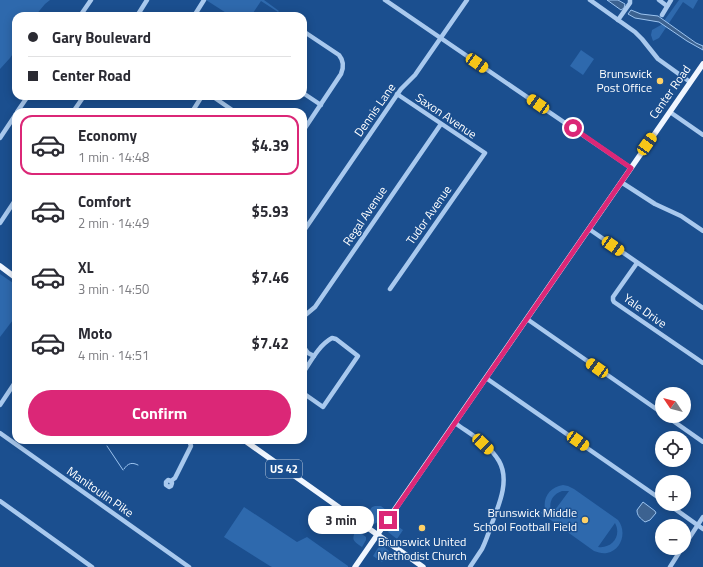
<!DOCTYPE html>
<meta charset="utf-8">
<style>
:root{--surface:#fff;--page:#f7f7f7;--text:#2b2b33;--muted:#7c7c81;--line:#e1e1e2;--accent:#db2777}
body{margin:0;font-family:"Titillium Web",sans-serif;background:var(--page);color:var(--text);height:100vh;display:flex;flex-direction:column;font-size:15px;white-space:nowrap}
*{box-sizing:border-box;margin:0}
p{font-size:13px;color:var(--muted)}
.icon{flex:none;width:22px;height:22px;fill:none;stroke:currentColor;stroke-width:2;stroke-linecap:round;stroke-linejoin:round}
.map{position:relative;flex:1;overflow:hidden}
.side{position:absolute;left:12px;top:108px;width:295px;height:336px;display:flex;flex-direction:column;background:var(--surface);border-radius:12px;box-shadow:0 2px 10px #0003}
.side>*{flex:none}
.hud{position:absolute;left:12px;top:12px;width:295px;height:88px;border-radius:12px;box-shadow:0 2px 10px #0003;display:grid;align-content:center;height:88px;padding:0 16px;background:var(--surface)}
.needle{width:26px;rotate:305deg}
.fabs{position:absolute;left:655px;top:387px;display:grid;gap:8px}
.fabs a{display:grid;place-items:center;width:36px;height:36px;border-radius:50%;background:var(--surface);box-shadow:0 2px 10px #0003;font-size:20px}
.end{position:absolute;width:18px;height:18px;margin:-9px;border:5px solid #db2777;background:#fff;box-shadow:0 0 0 2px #fff}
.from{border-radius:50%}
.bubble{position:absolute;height:28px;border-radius:14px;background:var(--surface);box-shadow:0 2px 10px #0003;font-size:13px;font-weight:700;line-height:28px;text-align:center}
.car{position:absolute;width:12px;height:24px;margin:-12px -6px;border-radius:5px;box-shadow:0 0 3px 1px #0007;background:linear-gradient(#f5c518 24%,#345 0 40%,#f5c518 0 76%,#345 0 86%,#f5c518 0)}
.hud b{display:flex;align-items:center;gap:14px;height:38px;font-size:15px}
.hud b+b{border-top:1px solid var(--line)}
.hud i{width:10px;height:10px;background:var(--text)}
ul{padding:7px 0 0;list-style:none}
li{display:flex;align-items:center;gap:12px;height:60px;margin:0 8px 6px;padding:0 8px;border:2px solid transparent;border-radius:12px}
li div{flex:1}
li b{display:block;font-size:15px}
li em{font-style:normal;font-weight:700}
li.current{border-color:var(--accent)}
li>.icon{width:36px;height:36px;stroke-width:1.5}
.primary-button{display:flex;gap:8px;margin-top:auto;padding:8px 16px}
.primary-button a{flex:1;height:46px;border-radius:24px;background:var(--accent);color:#fff;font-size:16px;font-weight:700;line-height:46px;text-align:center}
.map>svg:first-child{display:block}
.green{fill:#2e69ad;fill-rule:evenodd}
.water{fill:#3c6290;stroke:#9cc4f0}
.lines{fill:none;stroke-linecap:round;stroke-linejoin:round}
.stream{stroke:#9cc4f0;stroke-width:1}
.minor{stroke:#a9c9ee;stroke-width:4.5}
.major{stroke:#f0f6ff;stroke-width:5.5}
.route{stroke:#db2777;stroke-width:5}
.poi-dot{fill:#ffd166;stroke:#1b4f8f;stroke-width:1.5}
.labels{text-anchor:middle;stroke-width:3;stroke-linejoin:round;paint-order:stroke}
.shield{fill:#1b4f8f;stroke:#bbcadd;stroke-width:1}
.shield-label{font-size:11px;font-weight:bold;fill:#fff}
.poi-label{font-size:12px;fill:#fff;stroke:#1b4f8f;text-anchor:end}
.street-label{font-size:12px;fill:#fff;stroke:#1b4f8f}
</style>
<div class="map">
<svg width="703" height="567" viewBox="0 0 703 567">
<rect width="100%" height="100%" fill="#1b4f8f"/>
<g class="green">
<path d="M0,0H50L45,4L35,16H16V49L10,58L0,69Z"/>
<path d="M206,0H264L279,11L278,12L261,1L251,16H231Z"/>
<path d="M679,0H698L693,9L683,2L659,38L653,41L651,35L652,30L661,25Z"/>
<path d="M581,50L594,59L583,75L570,66Z"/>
<path d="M0,274L16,285V316L0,337Z"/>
<path d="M563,485L568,486L574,489L618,520C627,531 622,550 607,553C602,554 598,552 594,551L541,513L544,509H545C543,497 550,487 563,485ZM562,491H569L552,514C548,504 551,495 562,491ZM615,523C622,536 612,549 598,547Z"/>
<path d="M375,506H381L386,510L378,522L374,524L364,518L372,507Z"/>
<path d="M244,507L297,542L307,537L348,566V567H272L270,566L224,537Z"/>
<path d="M393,523L403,530L397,539L388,532Z"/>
<path d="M356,530L366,537V540L362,547C353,541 351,540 356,530Z"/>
<path d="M380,546H383L389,551L382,562L373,556L378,548Z"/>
</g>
<g class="water">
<path d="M607,0H618L625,4L624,8L621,10Z"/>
<path d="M631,10L641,14L658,16L696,43L703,46V50L687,41L659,22L635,18L628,14Z"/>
<path d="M643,502L655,511L656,513L650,520L645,522C640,518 637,516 637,510Z"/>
</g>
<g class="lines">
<g class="stream">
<path d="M107,446L123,470"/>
<path d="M124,469C128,463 132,462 138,465"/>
</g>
<g class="minor">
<path d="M385,0L631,168"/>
<path d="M590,0L635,32L642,39L658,59L690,82"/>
<path d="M659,0L667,6"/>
<path d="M662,15L671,0"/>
<path d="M80,16L91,0"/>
<path d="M137,16L147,0"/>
<path d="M194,16L204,0"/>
<path d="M618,20L630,3V0"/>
<path d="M303,31L339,55C344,61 344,67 341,74L303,131"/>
<path d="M303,93L321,105"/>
<path d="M212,96L235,112"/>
<path d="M17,112L28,96"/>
<path d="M73,112L84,96"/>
<path d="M192,112L202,96"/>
<path d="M670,112L703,135"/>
<path d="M0,138L16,114"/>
<path d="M621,182L655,204L681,216L703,231"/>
<path d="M0,223L16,199"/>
<path d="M589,229L703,308"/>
<path d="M303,232L401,89L415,75L467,0"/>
<path d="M637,263L613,297V300L614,302L703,363"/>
<path d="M390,289L485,153L397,94"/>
<path d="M303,317L315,307L441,124"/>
<path d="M527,319L662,413"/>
<path d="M303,346L308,353L314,356"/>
<path d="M303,373C311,361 319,345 332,338L336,339L358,356L323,407L303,393"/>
<path d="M486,378L662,500"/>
<path d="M0,405L16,381"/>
<path d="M666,416L703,442"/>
<path d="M455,423C470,434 489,444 499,461C510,480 499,505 492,523C489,532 486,541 482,549C478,555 474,561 470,567"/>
<path d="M0,433L189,567"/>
<path d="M171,481L172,483L171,486L169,487L166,485V482L168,480L171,481L175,478L191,446L189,440"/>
<path d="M0,501L92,567"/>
<path d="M668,504L703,529"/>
<path d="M684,546L703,517"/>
<path d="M670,567L682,548"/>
</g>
<g class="major">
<path d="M0,266L16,278"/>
<path d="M244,440L423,567"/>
<path d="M355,567L703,64"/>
</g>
</g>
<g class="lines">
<path class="route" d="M388,520L631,168L573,128"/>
</g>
<g class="poi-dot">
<circle cx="660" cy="81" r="4"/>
<circle cx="585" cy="520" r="4"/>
<circle cx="422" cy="528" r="4"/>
</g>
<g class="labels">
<rect class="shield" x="266" y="460" width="36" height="18" rx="3"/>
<g class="shield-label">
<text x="284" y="473">US 42</text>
</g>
<g class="poi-label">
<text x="652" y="78">Brunswick<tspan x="652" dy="14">Post Office</tspan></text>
<text x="577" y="517">Brunswick Middle<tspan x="577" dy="14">School Football Field</tspan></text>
<text x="422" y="546" text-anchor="middle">Brunswick United<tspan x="422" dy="14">Methodist Church</tspan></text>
</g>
<g class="street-label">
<text transform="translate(670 92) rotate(-55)" y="4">Center Road</text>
<text transform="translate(375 110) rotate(-55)" y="4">Dennis Lane</text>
<text transform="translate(446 116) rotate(34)" y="4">Saxon Avenue</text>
<text transform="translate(429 215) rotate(-55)" y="4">Tudor Avenue</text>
<text transform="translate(365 216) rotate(-56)" y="4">Regal Avenue</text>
<text transform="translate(645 311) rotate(35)" y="4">Yale Drive</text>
<text transform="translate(100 492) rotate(35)" y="4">Manitoulin Pike</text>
</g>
</g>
</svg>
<div class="fabs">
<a><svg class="needle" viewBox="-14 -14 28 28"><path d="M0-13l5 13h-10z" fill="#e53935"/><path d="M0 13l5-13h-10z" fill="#7c7c81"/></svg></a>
<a><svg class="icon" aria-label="locate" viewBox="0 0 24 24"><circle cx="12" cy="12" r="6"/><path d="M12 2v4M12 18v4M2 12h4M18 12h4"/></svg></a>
<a>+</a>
<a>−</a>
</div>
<i class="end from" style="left:573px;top:128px"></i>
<i class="end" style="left:388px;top:520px"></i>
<div class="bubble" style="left:308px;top:506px;width:66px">3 min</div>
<i class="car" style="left:477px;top:63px;rotate:124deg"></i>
<i class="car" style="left:538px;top:104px;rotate:304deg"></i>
<i class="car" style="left:647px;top:144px;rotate:35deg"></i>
<i class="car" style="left:613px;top:246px;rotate:124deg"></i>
<i class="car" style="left:597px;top:368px;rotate:305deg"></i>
<i class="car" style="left:578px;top:441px;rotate:125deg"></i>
<i class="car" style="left:483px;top:444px;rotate:133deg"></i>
<div class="hud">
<b><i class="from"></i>Gary Boulevard</b>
<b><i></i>Center Road</b>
</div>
<section class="side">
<ul>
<li class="current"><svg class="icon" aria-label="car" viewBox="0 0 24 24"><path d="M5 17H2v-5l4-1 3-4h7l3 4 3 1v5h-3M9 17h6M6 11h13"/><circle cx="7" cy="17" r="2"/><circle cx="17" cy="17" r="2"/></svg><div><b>Economy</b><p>1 min · 14:48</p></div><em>$4.39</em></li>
<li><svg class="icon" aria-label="car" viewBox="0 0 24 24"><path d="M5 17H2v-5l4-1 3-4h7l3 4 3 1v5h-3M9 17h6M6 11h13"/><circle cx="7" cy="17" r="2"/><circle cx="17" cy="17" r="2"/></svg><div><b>Comfort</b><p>2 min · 14:49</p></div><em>$5.93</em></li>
<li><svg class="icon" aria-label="car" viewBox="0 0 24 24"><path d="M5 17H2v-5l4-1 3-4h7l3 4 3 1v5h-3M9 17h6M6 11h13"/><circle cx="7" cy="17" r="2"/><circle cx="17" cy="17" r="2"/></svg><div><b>XL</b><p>3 min · 14:50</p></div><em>$7.46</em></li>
<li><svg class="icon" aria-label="car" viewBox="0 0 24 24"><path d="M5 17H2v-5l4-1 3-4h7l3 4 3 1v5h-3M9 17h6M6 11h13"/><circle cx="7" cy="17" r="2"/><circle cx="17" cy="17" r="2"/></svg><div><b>Moto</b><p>4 min · 14:51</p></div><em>$7.42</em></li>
</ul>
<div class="primary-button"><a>Confirm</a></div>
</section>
</div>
